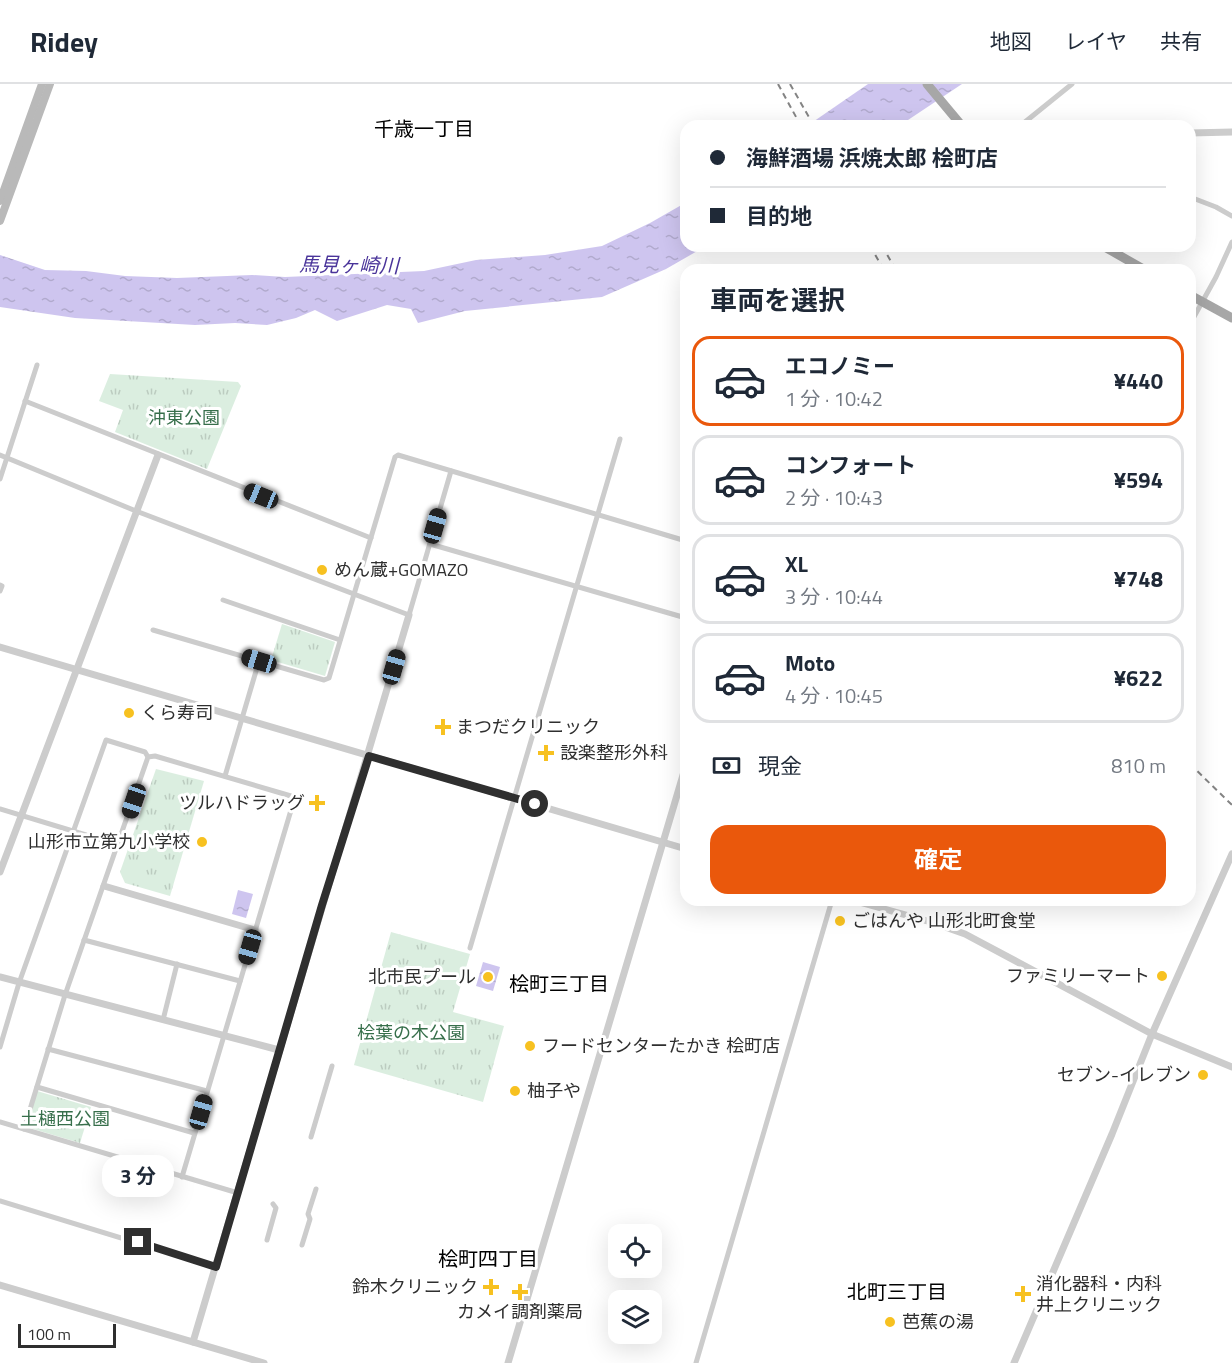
<!DOCTYPE html>
<html lang="ja">
<meta charset="utf-8">
<style>
:root{--surface:#fff;--page:#f6f6f7;--text:#1f2937;--muted:#747a83;--line:#e0e1e3;--accent:#ea580c}
body{margin:0;font-family:"Titillium Web","Noto Sans JP",sans-serif;background:var(--page);color:var(--text);height:100vh;display:flex;flex-direction:column;font-size:22px;white-space:nowrap}
*{box-sizing:border-box;margin:0}
p{font-size:20px;color:var(--muted)}
.icon{flex:none;width:33px;height:33px;fill:none;stroke:currentColor;stroke-width:2;stroke-linecap:round;stroke-linejoin:round}
.map{position:relative;flex:1;overflow:hidden}
.side{position:absolute;left:680px;top:180px;width:516px;height:642px;display:flex;flex-direction:column;background:var(--surface);border-radius:18px;box-shadow:0 6px 24px #0002}
.side>*{flex:none}
.hud{position:absolute;left:680px;top:36px;width:516px;height:132px;border-radius:18px;box-shadow:0 6px 24px #0002;display:grid;align-content:center;height:132px;padding:0 30px;background:var(--surface)}
.buttons{position:absolute;left:608px;top:1140px;display:grid;gap:12px}
.buttons a{display:grid;place-items:center;width:54px;height:54px;border-radius:12px;background:var(--surface);box-shadow:0 6px 24px #0002;font-size:30px}
.scale{position:absolute;left:18px;bottom:15px;width:98px;box-sizing:border-box;padding-left:6px;border:3px solid #2f2f2f;border-top:0;font-size:16px;line-height:21px;white-space:nowrap;color:#2f2f2f;-webkit-text-stroke:4px #fff;paint-order:stroke}
.end{position:absolute;width:27px;height:27px;margin:-14px;border:8px solid #2f2f2f;background:#fff;box-shadow:0 0 0 3px #fff}
.from{border-radius:50%}
.bubble{position:absolute;height:42px;border-radius:18px;background:var(--surface);box-shadow:0 6px 24px #0002;font-size:20px;font-weight:700;line-height:42px;text-align:center}
.car{position:absolute;width:18px;height:36px;margin:-18px -9px;border-radius:8px;box-shadow:0 0 4px 2px #0007;background:linear-gradient(#222 24%,#8ab4d8 0 40%,#222 0 76%,#8ab4d8 0 86%,#222 0)}
.hud b{display:flex;align-items:center;gap:21px;height:57px;font-size:22px}
.hud b+b{border-top:2px solid var(--line)}
.hud i{width:15px;height:15px;background:var(--text)}
ul{padding:0;list-style:none}
li{display:flex;align-items:center;gap:18px;height:90px;margin:0 12px 9px;padding:0 18px;border:3px solid var(--line);border-radius:18px}
li div{flex:1}
li b{display:block;font-size:22px}
li em{font-style:normal;font-weight:700}
li.selected{border-color:var(--accent)}
li>.icon{width:54px;height:54px;stroke-width:1.5}
h2{padding:0 30px;font-size:27px;line-height:72px}
.pay{display:flex;align-items:center;gap:15px;height:66px;padding:0 30px;font-size:22px}
.pay p{margin-inline-start:auto}
.cta{display:flex;gap:12px;margin-top:auto;padding:12px 30px}
.cta a{flex:1;height:69px;border-radius:18px;background:var(--accent);color:#fff;font-size:24px;font-weight:700;line-height:69px;text-align:center}
header{display:flex;align-items:center;gap:36px;box-sizing:border-box;height:84px;padding:0 30px;background:var(--surface);border-bottom:2px solid var(--line)}
header strong{font-size:28px}
nav{display:flex;gap:33px;margin-inline-start:auto;font-size:21px}
.map>svg:first-child{display:block}
.park{fill:url(#park-tufts)}
.water{fill:url(#water-ripples)}
.lines{fill:none;stroke-linecap:round;stroke-linejoin:round}
.minor{stroke:#ccc;stroke-width:5}
.tertiary{stroke:#ccc;stroke-width:7}
.secondary{stroke:#b9b9b9;stroke-width:8}
.primary{stroke:#a7a7a7;stroke-width:9}
.rail{stroke:#848484;stroke-width:2;stroke-dasharray:6 4.5;stroke-linecap:butt}
.route{stroke:#2f2f2f;stroke-width:8}
.poi-dot{fill:#f7c120;stroke:#fff;stroke-width:2}
.labels{text-anchor:middle;stroke-width:6;stroke-linejoin:round;paint-order:stroke}
.park-label{font-size:18px;fill:#376f4b;stroke:#fff}
.poi-label{font-size:18px;fill:#2f2f2f;stroke:#fff;text-anchor:start}
.neighbourhood-label{font-size:20px;fill:#000;stroke:#fff}
.water-label{font-size:20px;font-style:italic;fill:#4a349a;stroke:#fff}
</style>
<header>
<strong>Ridey</strong>
<nav><a>地図</a><a>レイヤ</a><a>共有</a></nav>
</header>
<div class="map">
<svg width="1232" height="1279" viewBox="0 0 1232 1279">
<defs>
<pattern id="park-tufts" width="24" height="20" patternUnits="userSpaceOnUse" patternTransform="scale(1.5)"><rect width="24" height="20" fill="#dbeee0"/><path d="M3 7l-1-3M5 7V3M7 7l1-3M15 17l-1-3M17 17v-4M19 17l1-3" fill="none" stroke="#bcccc0"/></pattern>
<pattern id="water-ripples" width="26" height="14" patternUnits="userSpaceOnUse" patternTransform="scale(1.5)"><rect width="26" height="14" fill="#cec5ef"/><path d="M2 4q2-2 4 0t4 0M15 11q2-2 4 0t4 0" fill="none" stroke="#b1aacd"/></pattern>
</defs>
<rect width="100%" height="100%" fill="#fff"/>
<g class="park">
<path d="M110,290L238,298L241,302L207,385L115,348L123,326L99,317Z"/>
<path d="M282,540L335,558L325,592L271,576Z"/>
<path d="M156,685L204,697L170,812L125,799L120,788Z"/>
<path d="M391,848L470,870L453,928L504,942L483,1018L354,981Z"/>
<path d="M37,1007L91,1023L80,1059L30,1044L28,1039Z"/>
</g>
<g class="water">
<path d="M868,0H962L899,42H807Z"/>
<path d="M685,119L686,162H706L666,185L602,213L465,227L418,239L411,225L387,221L337,237L315,226L296,234L267,241L235,239L195,241L75,234L0,223V171L45,186L86,187L125,192L177,194L252,191L285,193L424,187L476,176L545,171L602,162L650,139Z"/>
<path d="M238,806L253,810L246,834L232,830Z"/>
<path d="M483,878L500,883L493,907L476,902Z"/>
</g>
<g class="lines">
<g class="minor">
<path d="M1020,42L1072,0"/>
<path d="M1190,113L1216,123L1232,132"/>
<path d="M1190,240L1216,193L1232,158"/>
<path d="M25,317L371,454"/>
<path d="M0,371L136,427L409,531L451,387"/>
<path d="M0,395L37,281"/>
<path d="M430,460L686,534"/>
<path d="M0,501L2,502L0,507"/>
<path d="M223,516L340,556"/>
<path d="M153,546L324,596L329,594L395,373L398,371L686,457"/>
<path d="M225,692L259,577"/>
<path d="M0,725L119,761"/>
<path d="M84,856L240,897"/>
<path d="M470,864L620,355"/>
<path d="M163,936L177,880"/>
<path d="M0,963L19,899L106,656L145,668L148,673"/>
<path d="M48,965L207,1007"/>
<path d="M37,1003L194,1049"/>
<path d="M0,1038L238,1109"/>
<path d="M24,1045L65,911L148,673L155,672L291,712L294,716L182,1093"/>
<path d="M311,1053L332,982"/>
<path d="M0,1117L216,1183"/>
<path d="M267,1156L276,1124L273,1120"/>
<path d="M302,1161L310,1135L308,1130L316,1105"/>
<path d="M696,1279L832,816"/>
</g>
<g class="tertiary">
<path d="M1190,49L1232,48"/>
<path d="M0,563L686,765"/>
<path d="M0,788L158,371"/>
<path d="M104,802L255,846"/>
<path d="M852,816L931,838L965,850L1152,950L1232,983"/>
<path d="M0,893L279,966"/>
<path d="M0,1201L264,1279"/>
<path d="M193,1258L409,531"/>
<path d="M508,1279L686,681"/>
<path d="M1014,1279L1112,1050L1152,950L1232,770"/>
</g>
<g class="secondary">
<path d="M0,117L42,0"/>
<path d="M0,137L50,0"/>
</g>
<g class="primary">
<path d="M927,0L962,42"/>
<path d="M1103,162L1145,186"/>
<path d="M1190,211L1232,234"/>
</g>
<g class="rail">
<path d="M778,0L801,42"/>
<path d="M790,0L814,42"/>
<path d="M870,162L884,186"/>
<path d="M882,162L896,186"/>
<path d="M1190,680L1232,721"/>
</g>
</g>
<g class="lines">
<path class="route" d="M138,1158L216,1183L322,821L369,672L535,720"/>
</g>
<g class="poi-dot">
<circle cx="322" cy="486" r="6"/>
<circle cx="129" cy="629" r="6"/>
<path d="M440 634h6v6h6v6h-6v6h-6v-6h-6v-6h6z"/>
<path d="M543 660h6v6h6v6h-6v6h-6v-6h-6v-6h6z"/>
<path d="M314 710h6v6h6v6h-6v6h-6v-6h-6v-6h6z"/>
<circle cx="202" cy="758" r="6"/>
<circle cx="840" cy="837" r="6"/>
<circle cx="1162" cy="892" r="6"/>
<circle cx="488" cy="893" r="6"/>
<circle cx="530" cy="962" r="6"/>
<circle cx="1203" cy="991" r="6"/>
<circle cx="515" cy="1007" r="6"/>
<path d="M488 1194h6v6h6v6h-6v6h-6v-6h-6v-6h6z"/>
<path d="M517 1199h6v6h6v6h-6v6h-6v-6h-6v-6h6z"/>
<path d="M1020 1201h6v6h6v6h-6v6h-6v-6h-6v-6h6z"/>
<circle cx="890" cy="1238" r="6"/>
</g>
<g class="labels">
<g class="park-label">
<text x="184" y="340">沖東公園</text>
<text x="411" y="955">桧葉の木公園</text>
<text x="65" y="1041">土樋西公園</text>
</g>
<g class="poi-label">
<text x="334" y="492">めん蔵+GOMAZO</text>
<text x="141" y="635">くら寿司</text>
<text x="456" y="649">まつだクリニック</text>
<text x="560" y="675">設楽整形外科</text>
<text x="305" y="725" text-anchor="end">ツルハドラッグ</text>
<text x="190" y="764" text-anchor="end">山形市立第九小学校</text>
<text x="852" y="843">ごはんや 山形北町食堂</text>
<text x="1150" y="898" text-anchor="end">ファミリーマート</text>
<text x="476" y="899" text-anchor="end">北市民プール</text>
<text x="542" y="968">フードセンターたかき 桧町店</text>
<text x="1191" y="997" text-anchor="end">セブン-イレブン</text>
<text x="527" y="1013">柚子や</text>
<text x="1036" y="1206">消化器科・内科<tspan x="1036" dy="21">井上クリニック</tspan></text>
<text x="478" y="1209" text-anchor="end">鈴木クリニック</text>
<text x="520" y="1234" text-anchor="middle">カメイ調剤薬局</text>
<text x="902" y="1244">芭蕉の湯</text>
</g>
<g class="neighbourhood-label">
<text x="424" y="52">千歳一丁目</text>
<text x="559" y="907">桧町三丁目</text>
<text x="488" y="1182">桧町四丁目</text>
<text x="897" y="1215">北町三丁目</text>
</g>
<g class="water-label">
<text transform="translate(349 181) rotate(1)" y="7">馬見ヶ崎川</text>
</g>
</g>
</svg>
<div class="buttons">
<a><svg class="icon" aria-label="locate" viewBox="0 0 24 24"><circle cx="12" cy="12" r="6"/><path d="M12 2v4M12 18v4M2 12h4M18 12h4"/></svg></a>
<a><svg class="icon" aria-label="layers" viewBox="0 0 24 24"><path d="M12 4l9 5-9 5-9-5zM3 14l9 5 9-5"/></svg></a>
</div>
<div class="scale">100 m</div>
<i class="end from" style="left:535px;top:720px"></i>
<i class="end" style="left:138px;top:1158px"></i>
<div class="bubble" style="left:102px;top:1071px;width:72px">3 分</div>
<i class="car" style="left:261px;top:412px;rotate:292deg"></i>
<i class="car" style="left:435px;top:442px;rotate:16deg"></i>
<i class="car" style="left:259px;top:577px;rotate:287deg"></i>
<i class="car" style="left:394px;top:583px;rotate:16deg"></i>
<i class="car" style="left:134px;top:717px;rotate:199deg"></i>
<i class="car" style="left:250px;top:863px;rotate:196deg"></i>
<i class="car" style="left:201px;top:1028px;rotate:16deg"></i>
<div class="hud">
<b><i class="from"></i>海鮮酒場 浜焼太郎 桧町店</b>
<b><i></i>目的地</b>
</div>
<section class="side">
<h2>車両を選択</h2>
<ul>
<li class="selected"><svg class="icon" aria-label="car" viewBox="0 0 24 24"><path d="M5 17H2v-5l4-1 3-4h7l3 4 3 1v5h-3M9 17h6M6 11h13"/><circle cx="7" cy="17" r="2"/><circle cx="17" cy="17" r="2"/></svg><div><b>エコノミー</b><p>1 分 · 10:42</p></div><em>¥440</em></li>
<li><svg class="icon" aria-label="car" viewBox="0 0 24 24"><path d="M5 17H2v-5l4-1 3-4h7l3 4 3 1v5h-3M9 17h6M6 11h13"/><circle cx="7" cy="17" r="2"/><circle cx="17" cy="17" r="2"/></svg><div><b>コンフォート</b><p>2 分 · 10:43</p></div><em>¥594</em></li>
<li><svg class="icon" aria-label="car" viewBox="0 0 24 24"><path d="M5 17H2v-5l4-1 3-4h7l3 4 3 1v5h-3M9 17h6M6 11h13"/><circle cx="7" cy="17" r="2"/><circle cx="17" cy="17" r="2"/></svg><div><b>XL</b><p>3 分 · 10:44</p></div><em>¥748</em></li>
<li><svg class="icon" aria-label="car" viewBox="0 0 24 24"><path d="M5 17H2v-5l4-1 3-4h7l3 4 3 1v5h-3M9 17h6M6 11h13"/><circle cx="7" cy="17" r="2"/><circle cx="17" cy="17" r="2"/></svg><div><b>Moto</b><p>4 分 · 10:45</p></div><em>¥622</em></li>
</ul>
<div class="pay"><svg class="icon" aria-label="cash" viewBox="0 0 24 24"><path d="M3 7h18v10H3z"/><circle cx="12" cy="12" r="2"/></svg>現金<p>810 m</p></div>
<div class="cta"><a>確定</a></div>
</section>
</div>
